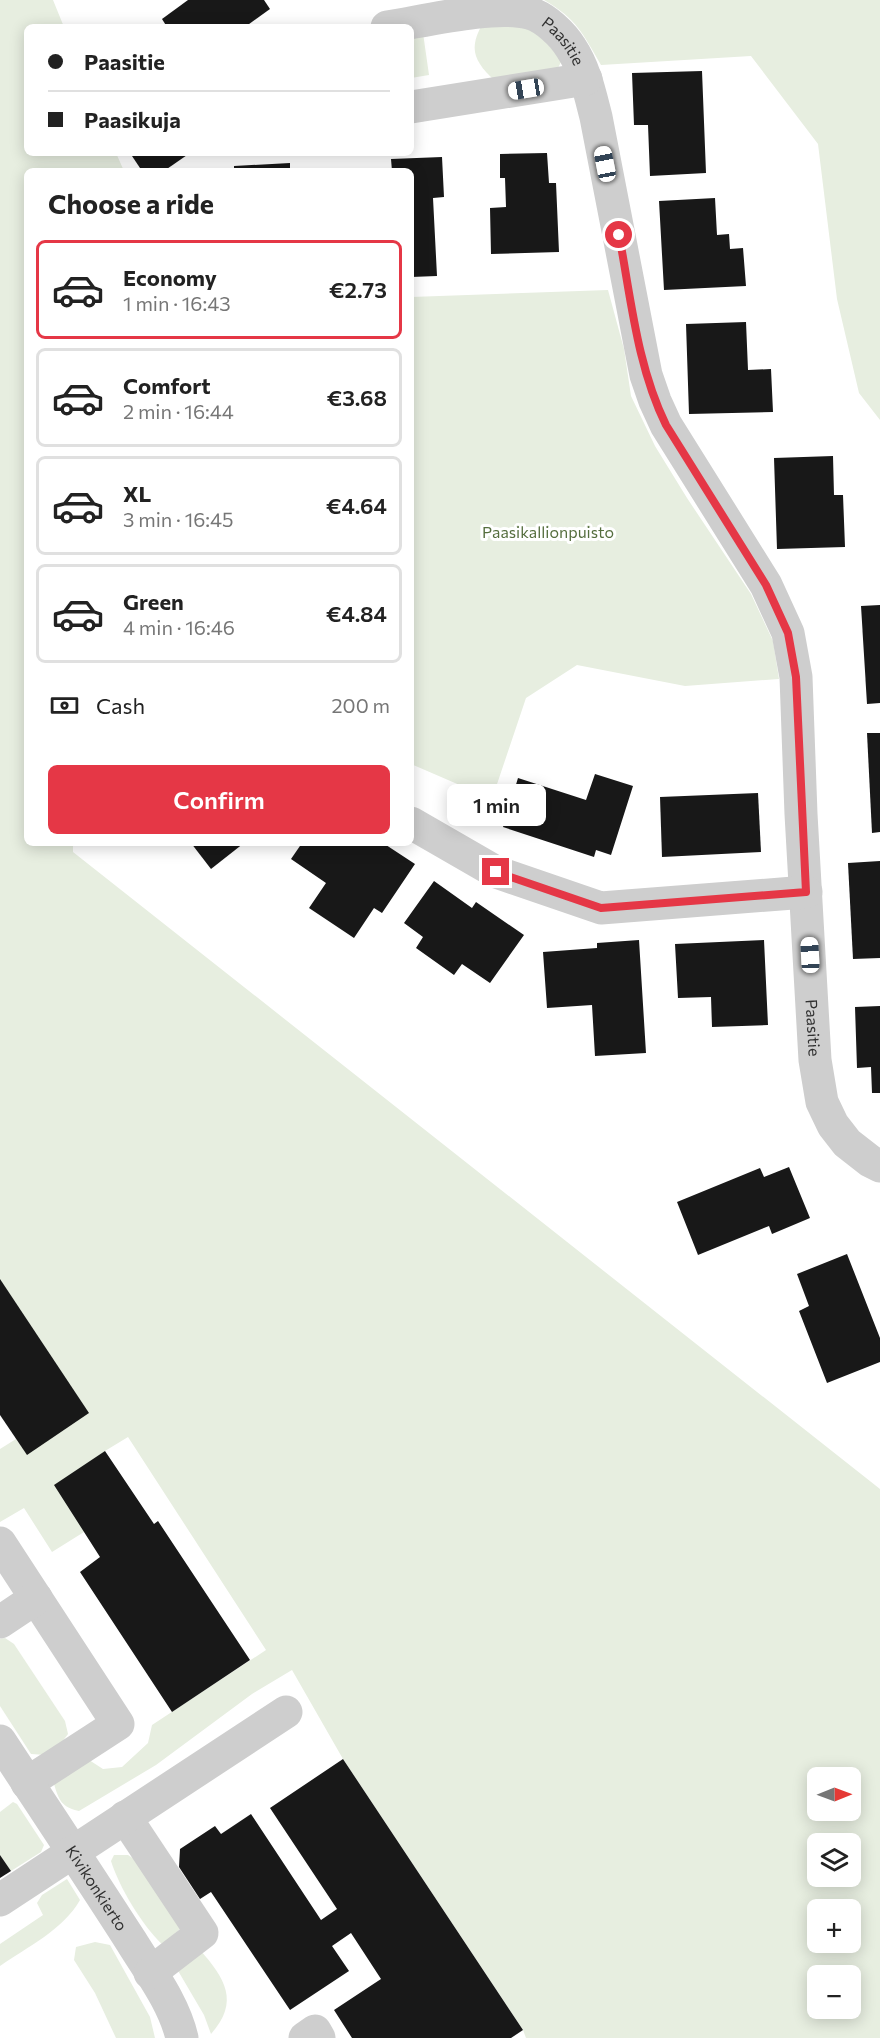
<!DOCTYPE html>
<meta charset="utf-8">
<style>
:root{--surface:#fff;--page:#f6f6f6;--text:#222;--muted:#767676;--line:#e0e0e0;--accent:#e53746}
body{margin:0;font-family:Commissioner,sans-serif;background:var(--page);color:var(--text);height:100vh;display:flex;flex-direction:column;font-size:22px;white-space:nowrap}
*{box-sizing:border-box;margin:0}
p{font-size:20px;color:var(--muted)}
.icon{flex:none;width:33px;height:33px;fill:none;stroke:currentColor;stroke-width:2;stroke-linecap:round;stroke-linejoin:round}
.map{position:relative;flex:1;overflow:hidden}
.drawer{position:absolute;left:24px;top:168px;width:390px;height:678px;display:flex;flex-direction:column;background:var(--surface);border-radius:9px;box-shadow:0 3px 15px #0003}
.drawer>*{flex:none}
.banner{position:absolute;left:24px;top:24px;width:390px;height:132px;border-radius:9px;box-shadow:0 3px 15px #0003;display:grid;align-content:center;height:132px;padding:0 24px;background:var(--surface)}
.needle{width:39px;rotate:89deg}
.buttons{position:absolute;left:807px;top:1767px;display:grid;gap:12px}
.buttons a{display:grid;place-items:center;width:54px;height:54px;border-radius:9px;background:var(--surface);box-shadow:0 3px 15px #0003;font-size:30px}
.end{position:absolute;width:27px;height:27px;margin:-14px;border:8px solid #e53746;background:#fff;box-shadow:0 0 0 3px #fff}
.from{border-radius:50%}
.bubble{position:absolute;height:42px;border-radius:9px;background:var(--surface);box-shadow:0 3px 15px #0003;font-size:20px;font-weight:600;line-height:42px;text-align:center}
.car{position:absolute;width:18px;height:36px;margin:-18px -9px;border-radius:8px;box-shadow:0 0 4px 2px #0007;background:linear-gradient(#fff 24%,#345 0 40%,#fff 0 76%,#345 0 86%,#fff 0)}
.banner b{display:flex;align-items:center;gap:21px;height:57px;font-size:22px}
.banner b+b{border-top:2px solid var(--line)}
.banner i{width:15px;height:15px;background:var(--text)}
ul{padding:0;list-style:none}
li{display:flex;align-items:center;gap:18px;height:99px;margin:0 12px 9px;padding:0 12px;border:3px solid var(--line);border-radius:9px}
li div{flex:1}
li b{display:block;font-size:22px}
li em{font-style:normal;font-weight:600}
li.active{border-color:var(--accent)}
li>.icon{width:54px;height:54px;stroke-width:1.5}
h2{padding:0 24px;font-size:27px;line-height:72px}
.pay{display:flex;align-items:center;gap:15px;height:66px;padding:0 24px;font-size:22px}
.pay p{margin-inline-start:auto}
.primary-button{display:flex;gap:12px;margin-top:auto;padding:12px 24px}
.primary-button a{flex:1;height:69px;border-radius:9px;background:var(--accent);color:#fff;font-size:24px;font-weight:600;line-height:69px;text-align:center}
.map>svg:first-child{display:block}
.green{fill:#e7eee0;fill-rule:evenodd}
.building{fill:#181818}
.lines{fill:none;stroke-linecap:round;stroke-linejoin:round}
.minor{stroke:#cecece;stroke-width:33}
.route{stroke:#e53746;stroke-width:8}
.labels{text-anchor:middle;stroke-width:6;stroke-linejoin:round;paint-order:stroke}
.street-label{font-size:16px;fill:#313131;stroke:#fff}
.park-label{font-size:16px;fill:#556e3e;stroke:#fff}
</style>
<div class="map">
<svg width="880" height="2038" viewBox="0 0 880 2038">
<rect width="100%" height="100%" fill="#fff"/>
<g class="green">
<path d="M0,0H53L64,27H27V153H116L124,171H27V843H73V852L880,1489V2038H526L523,2030L343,1759L292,1670L252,1694L156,1765L79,1811C62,1807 59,1801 54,1784L86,1758L103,1769L122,1767L148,1743L152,1725L266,1650L128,1437L105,1451L84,1532L52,1552L24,1508L0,1522V1449L16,1439L27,1454L0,1279ZM818,1778H850V1810H818ZM818,1844H850V1876H818ZM818,1910H850V1942H818ZM818,1976H850V2008H818Z"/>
<path d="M544,0H880V420L859,393L837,299L818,144L751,56L601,65C583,34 577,19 544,0Z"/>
<path d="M483,23H528L562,60L558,68L495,81C474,61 468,49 483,23Z"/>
<path d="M423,33L429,75L411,78V35Z"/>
<path d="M608,290L624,349L631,396L655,446L687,498L751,594L773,641L779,679L685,686L577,665L526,698L492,799L411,764V297Z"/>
<path d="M5,1638L14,1644L65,1721L68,1734L59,1746L46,1755L31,1754L0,1706V1639Z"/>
<path d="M13,1802L17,1804L44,1845L41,1852L11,1871L0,1855V1812Z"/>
<path d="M114,1855H128L134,1859L185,1924L163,1945C143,1927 119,1887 111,1861Z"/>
<path d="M67,1879L80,1900C63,1930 27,1947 0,1966V1944L43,1915L37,1903L42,1895Z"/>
<path d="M95,1942L110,1945L150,2017L155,2038H116L95,1993L74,1960L76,1947Z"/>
<path d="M200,1950C225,1978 240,2002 211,2034L204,2015L177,1969Z"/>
</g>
<g class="building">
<path d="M188,0H264L270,9L245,27H167L162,19Z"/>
<path d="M702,71L706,173L650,176L648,125H634L632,73Z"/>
<path d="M130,153H190L164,171H142Z"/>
<path d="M547,153L549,183H556L559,252L491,254L490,208L506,207L505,178H500V154Z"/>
<path d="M442,157L444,197L433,198L437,276L411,277V171H392L391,159Z"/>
<path d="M290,163V171H234V166Z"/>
<path d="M715,198L717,235L729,234L730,249L743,248L746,286L664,290L659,201Z"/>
<path d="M746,322L748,370L771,369L773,412L689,414L686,324Z"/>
<path d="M833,456L834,495H843L845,547L777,549L774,458Z"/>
<path d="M880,605V703L867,704L861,606Z"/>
<path d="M867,733H880V832L872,833Z"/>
<path d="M595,774L633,786L611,855L596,850L594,857L503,827L518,778L586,800Z"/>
<path d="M758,793L761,852L662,857L660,797Z"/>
<path d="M191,843H244L211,869Z"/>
<path d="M302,843H383L415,864L382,913L374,908L354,938L309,908L326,883L291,859Z"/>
<path d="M880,861V958L853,959L848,863Z"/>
<path d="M434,881L472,908L476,902L524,935L490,983L462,964L454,975L416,948L423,937L404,923Z"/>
<path d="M639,940L646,1053L595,1056L592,1005L547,1008L543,952L597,948V943Z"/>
<path d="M764,940L768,1025L712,1027L711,997L678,998L675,944Z"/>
<path d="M880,1006V1093H872L871,1067L857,1068L855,1007Z"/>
<path d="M789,1167L810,1218L772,1234L769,1226L698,1255L677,1202L760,1168L764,1177Z"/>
<path d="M847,1254L880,1338V1362L827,1383L799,1311L809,1306L797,1274Z"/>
<path d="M0,1279L89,1413L27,1455L0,1415Z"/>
<path d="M105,1451L154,1524L158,1521L250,1660L172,1712L80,1572L100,1557L54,1485Z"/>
<path d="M343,1759L523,2030L511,2038H352L334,2010L381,1979L351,1933L332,1946L349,1971L290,2010L211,1892L200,1899L179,1867L180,1849L215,1826L221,1834L251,1814L321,1920L337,1909L270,1808Z"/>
<path d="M0,1855L11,1871L0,1878Z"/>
</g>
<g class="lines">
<g class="minor">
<path id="s1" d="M387,27C425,21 494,4 529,13C545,17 563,35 571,48C585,69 590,94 596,117L646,375L655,401L666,425L766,585L788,633L796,677L801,814L815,1060L822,1102L833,1125L847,1143L870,1161L880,1166"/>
<path d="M411,107L586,79"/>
<path d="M411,823L496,872L601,908L806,892"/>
<path d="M0,1543L118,1724L27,1783"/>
<path d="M0,1622L36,1598"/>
<path id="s2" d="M0,1741C44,1808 88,1874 131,1941C150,1972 174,2003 182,2038"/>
<path d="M125,1817L202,1933L150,1973"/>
<path d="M0,1900L286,1712"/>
<path d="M305,2038L315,2031L319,2038"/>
</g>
</g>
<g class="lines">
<path class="route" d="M496,872L601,908L806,892L796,677L788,633L766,585L666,425C637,366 631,298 619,235"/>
</g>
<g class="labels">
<g class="street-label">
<text dy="6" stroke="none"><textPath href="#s1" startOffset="189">Paasitie</textPath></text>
<text dy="6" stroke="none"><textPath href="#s1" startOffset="1227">Paasitie</textPath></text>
<text dy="6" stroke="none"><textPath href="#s2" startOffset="176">Kivikonkierto</textPath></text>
</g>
<g class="park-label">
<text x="548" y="538">Paasikallionpuisto</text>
</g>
</g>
</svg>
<div class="buttons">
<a><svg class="needle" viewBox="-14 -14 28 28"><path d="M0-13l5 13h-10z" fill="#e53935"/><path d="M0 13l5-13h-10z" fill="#767676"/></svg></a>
<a><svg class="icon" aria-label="layers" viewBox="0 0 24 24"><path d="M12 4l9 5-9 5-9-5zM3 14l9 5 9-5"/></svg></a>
<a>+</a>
<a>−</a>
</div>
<i class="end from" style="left:619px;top:235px"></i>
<i class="end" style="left:496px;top:872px"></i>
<div class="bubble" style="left:447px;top:784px;width:99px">1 min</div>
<i class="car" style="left:526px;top:89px;rotate:261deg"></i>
<i class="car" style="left:605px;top:164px;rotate:349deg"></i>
<i class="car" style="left:810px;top:955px;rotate:357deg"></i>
<div class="banner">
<b><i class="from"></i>Paasitie</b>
<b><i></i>Paasikuja</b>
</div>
<section class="drawer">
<h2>Choose a ride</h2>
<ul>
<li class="active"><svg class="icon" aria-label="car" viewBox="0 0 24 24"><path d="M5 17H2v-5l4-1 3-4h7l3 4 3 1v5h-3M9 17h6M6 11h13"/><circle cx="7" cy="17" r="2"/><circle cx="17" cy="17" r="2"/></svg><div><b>Economy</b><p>1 min · 16:43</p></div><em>€2.73</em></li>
<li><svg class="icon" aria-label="car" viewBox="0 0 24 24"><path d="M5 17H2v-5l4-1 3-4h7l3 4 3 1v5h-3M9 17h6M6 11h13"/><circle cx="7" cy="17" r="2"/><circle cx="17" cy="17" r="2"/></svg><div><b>Comfort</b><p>2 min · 16:44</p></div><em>€3.68</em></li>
<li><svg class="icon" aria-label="car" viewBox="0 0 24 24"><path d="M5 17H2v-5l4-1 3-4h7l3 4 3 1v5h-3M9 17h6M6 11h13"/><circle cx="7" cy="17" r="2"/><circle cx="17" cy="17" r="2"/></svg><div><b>XL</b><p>3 min · 16:45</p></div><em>€4.64</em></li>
<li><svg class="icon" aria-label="car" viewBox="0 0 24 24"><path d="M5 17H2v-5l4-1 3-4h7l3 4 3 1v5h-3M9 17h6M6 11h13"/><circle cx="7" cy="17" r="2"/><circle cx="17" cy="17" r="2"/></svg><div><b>Green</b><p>4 min · 16:46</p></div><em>€4.84</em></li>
</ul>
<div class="pay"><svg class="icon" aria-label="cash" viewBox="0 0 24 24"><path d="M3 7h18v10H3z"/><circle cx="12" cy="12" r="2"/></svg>Cash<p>200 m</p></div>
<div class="primary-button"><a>Confirm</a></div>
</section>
</div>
